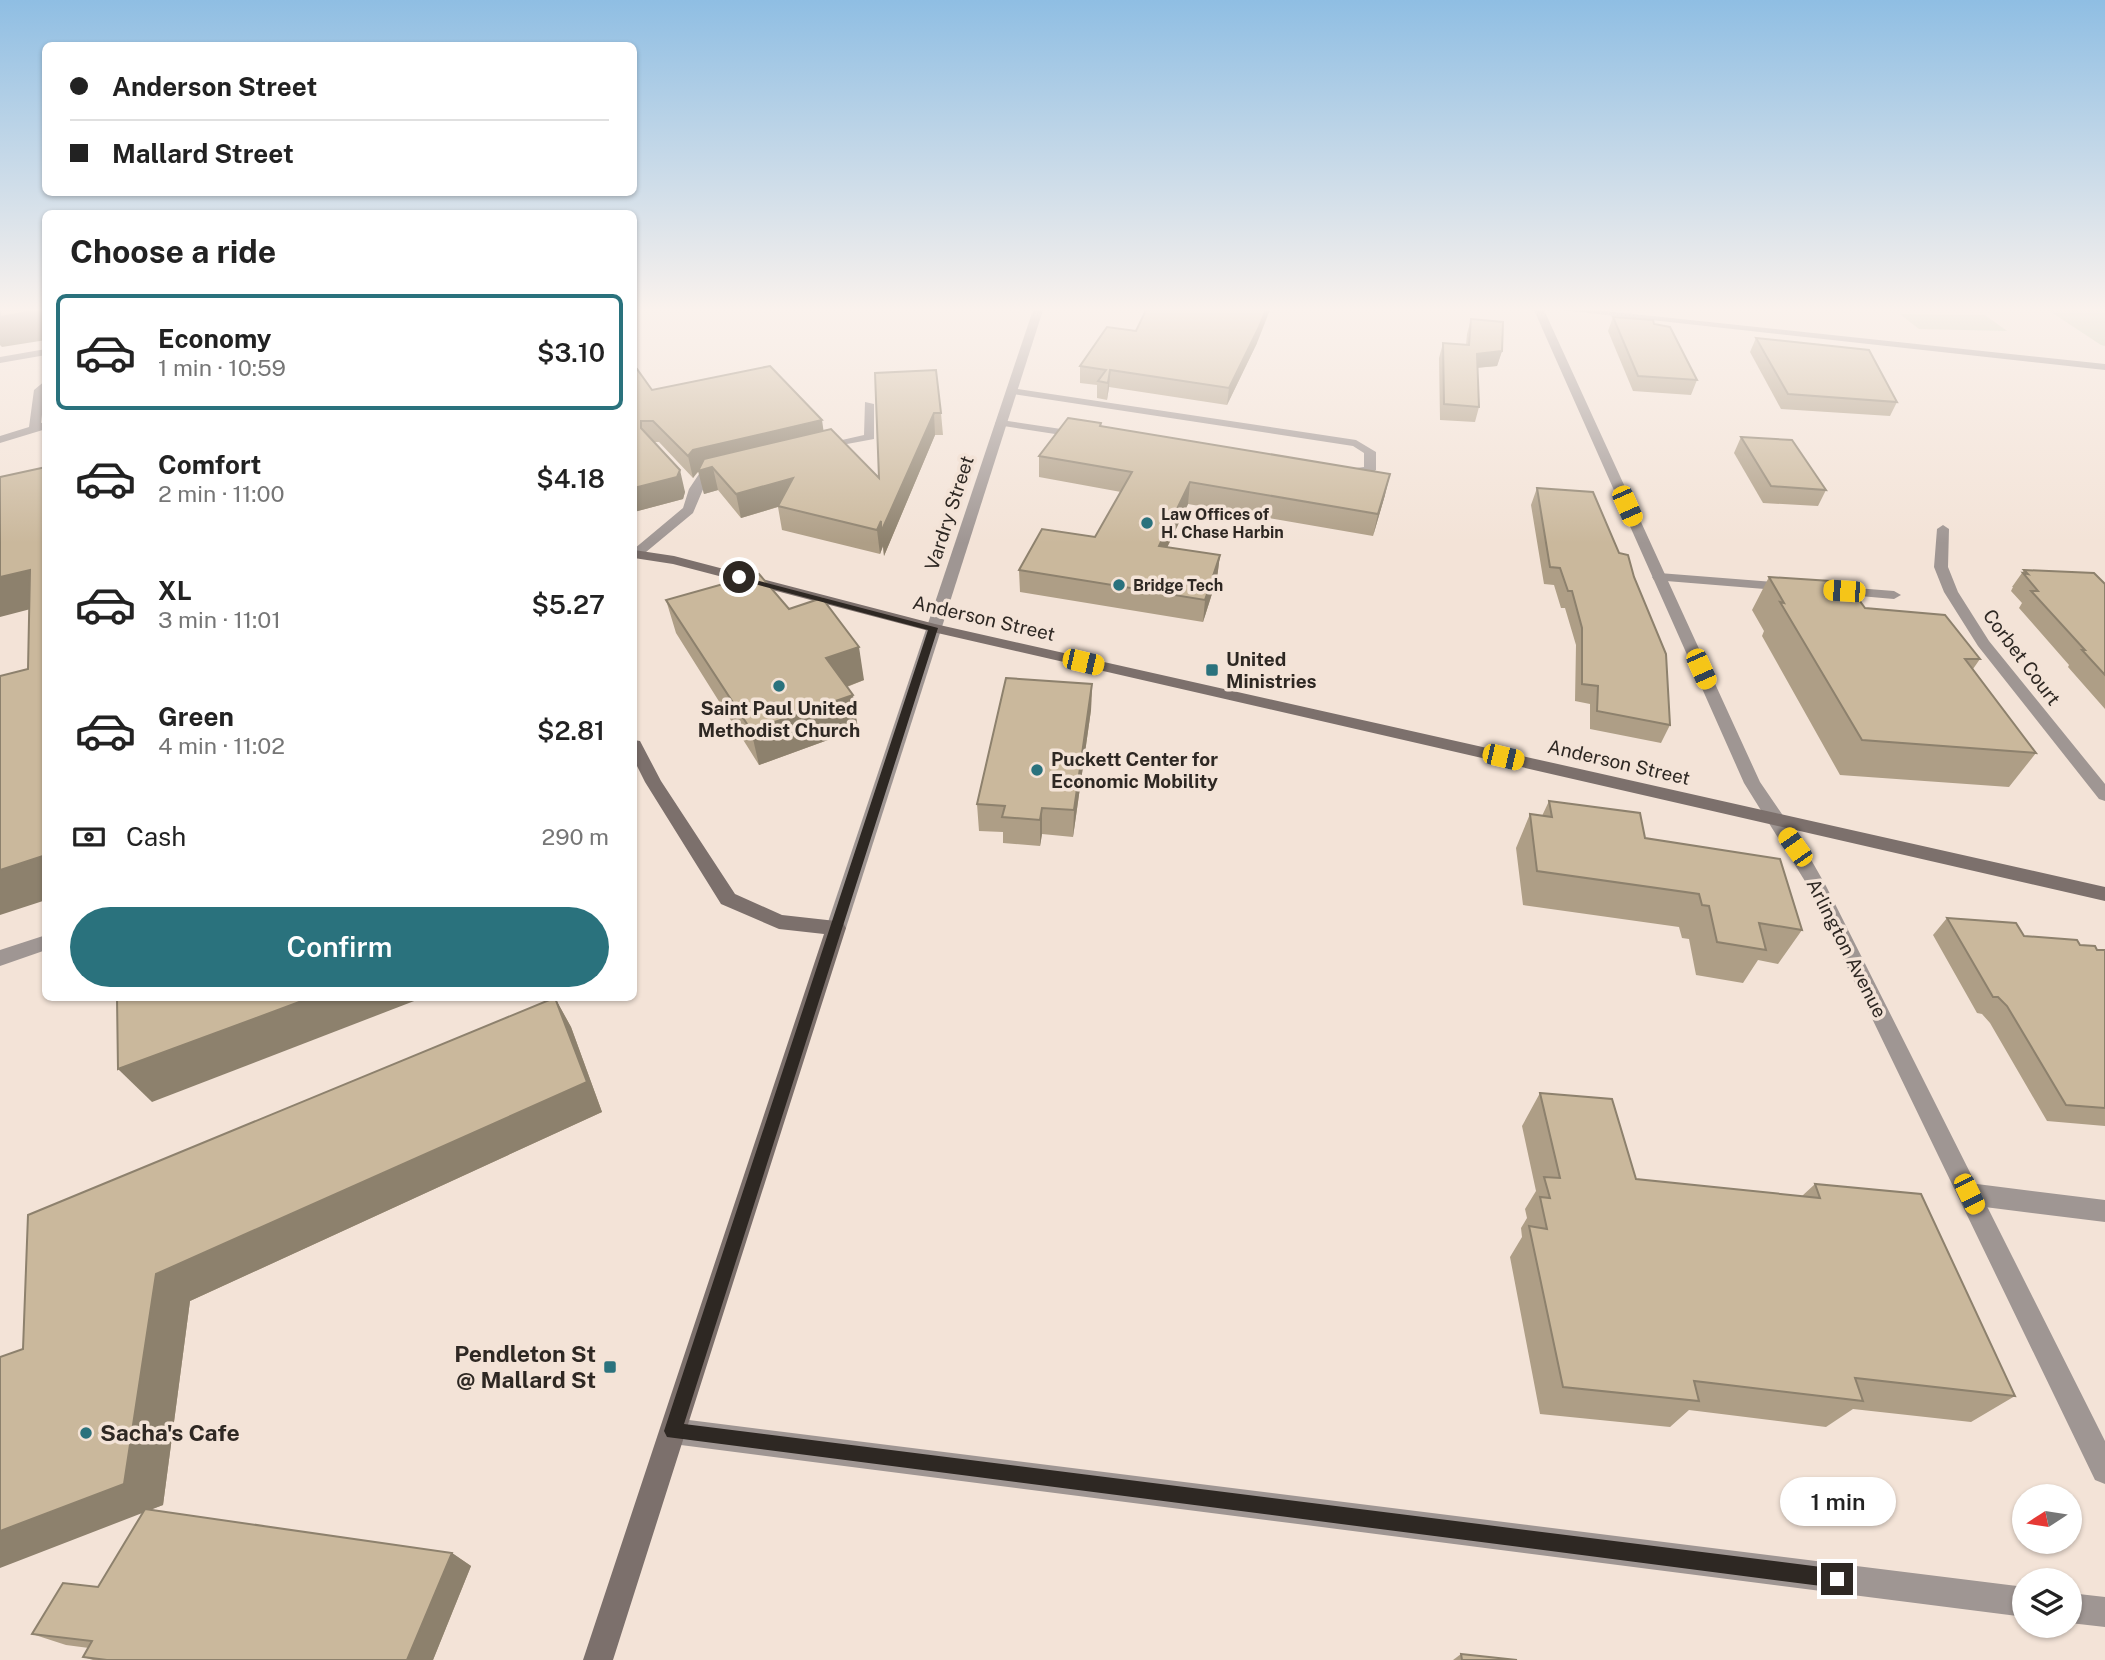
<!DOCTYPE html>
<meta charset="utf-8">
<style>
:root{--surface:#fff;--page:#f2f2f2;--text:#222;--muted:#767676;--line:#e0e0e0;--accent:#2a727d}
body{margin:0;font-family:"Public Sans",sans-serif;background:var(--page);color:var(--text);height:100vh;display:flex;flex-direction:column;font-size:26px;white-space:nowrap}
*{box-sizing:border-box;margin:0}
p{font-size:23px;color:var(--muted)}
.icon{flex:none;width:38px;height:38px;fill:none;stroke:currentColor;stroke-width:2;stroke-linecap:round;stroke-linejoin:round}
.map{position:relative;flex:1;overflow:hidden}
.side{position:absolute;left:42px;top:210px;width:595px;height:791px;display:flex;flex-direction:column;background:var(--surface);border-radius:10px;box-shadow:0 2px 5px #0004}
.side>*{flex:none}
.guide{position:absolute;left:42px;top:42px;width:595px;height:154px;border-radius:10px;box-shadow:0 2px 5px #0004;display:grid;align-content:center;height:154px;padding:0 28px;background:var(--surface)}
.needle{width:46px;rotate:258deg}
.fabs{position:absolute;left:2012px;top:1484px;display:grid;gap:14px}
.fabs a{display:grid;place-items:center;width:70px;height:70px;border-radius:50%;background:var(--surface);box-shadow:0 2px 5px #0004;font-size:35px}
.end{position:absolute;width:32px;height:32px;margin:-16px;border:9px solid #2e2823;background:#fff;box-shadow:0 0 0 4px #fff}
.from{border-radius:50%}
.bubble{position:absolute;height:49px;border-radius:24px;background:var(--surface);box-shadow:0 2px 5px #0004;font-size:23px;font-weight:600;line-height:49px;text-align:center}
.car{position:absolute;width:21px;height:42px;margin:-21px -10px;border-radius:9px;box-shadow:0 0 5px 2px #0007;background:linear-gradient(#f5c518 24%,#345 0 40%,#f5c518 0 76%,#345 0 86%,#f5c518 0)}
.guide b{display:flex;align-items:center;gap:24px;height:66px;font-size:26px}
.guide b+b{border-top:2px solid var(--line)}
.guide i{width:18px;height:18px;background:var(--text)}
ul{padding:0;list-style:none}
li{display:flex;align-items:center;gap:21px;height:116px;margin:0 14px 10px;padding:0 14px;border:4px solid transparent;border-radius:10px}
li div{flex:1}
li b{display:block;font-size:26px}
li em{font-style:normal;font-weight:600}
li.selected{border-color:var(--accent)}
li>.icon{width:63px;height:63px;stroke-width:1.5}
h2{padding:0 28px;font-size:32px;line-height:84px}
.pay{display:flex;align-items:center;gap:18px;height:77px;padding:0 28px;font-size:26px}
.pay p{margin-inline-start:auto}
.cta{display:flex;gap:14px;margin-top:auto;padding:14px 28px}
.cta a{flex:1;height:80px;border-radius:42px;background:var(--accent);color:#fff;font-size:28px;font-weight:600;line-height:80px;text-align:center}
.map>svg:first-child{display:block}
.green{fill:#c3ccb0}
.lines{fill:none;stroke-linecap:round;stroke-linejoin:round}
.service{fill:#9f9693;fill-rule:evenodd}
.minor{fill:#9f9693;fill-rule:evenodd}
.tertiary{fill:#9f9693;fill-rule:evenodd}
.secondary{fill:#7c706c;fill-rule:evenodd}
.wall{fill:#ae9e86}
.shaded-wall{fill:#8d816d}
.building{fill:#cab89c;stroke:#8d816d;stroke-width:2}
.route{fill:#2e2823}
.poi-dot{fill:#2a727d;stroke:#f3e3d7;stroke-width:2.5}
.labels{text-anchor:middle;stroke-width:7;stroke-linejoin:round;paint-order:stroke}
.far-poi-label{font-size:16px;font-weight:bold;fill:#2e2823;stroke:#f3e3d7;text-anchor:start}
.street-label{font-size:19px;fill:#2e2823;stroke:#f3e3d7}
.poi-label{font-size:19px;font-weight:bold;fill:#2e2823;stroke:#f3e3d7;text-anchor:start}
.near-poi-label{font-size:23px;font-weight:bold;fill:#2e2823;stroke:#f3e3d7;text-anchor:end}
</style>
<div class="map">
<svg width="2105" height="1660" viewBox="0 0 2105 1660">
<rect width="100%" height="100%" fill="#f3e3d7"/>
<g class="green">
<path d="M2048,310H2105V346L2101,345Z"/>
<path d="M1900,314L1985,315L2007,331L1919,329Z"/>
</g>
<g class="lines">
<g class="service">
<path d="M46,380L41,423L46,422V429L0,443V436L29,427L34,390Z"/>
<path d="M1011,388L1356,440L1376,452V470L1370,474L1340,476V470L1364,467V453L1353,446L1007,393L1006,391Z"/>
<path d="M865,402L874,404V439L820,449V445L864,435Z"/>
<path d="M1001,420L1081,432L1087,435L1081,438L997,425L995,423Z"/>
<path d="M722,468L728,472L707,480L693,513L640,557L634,558V549L683,508L689,489L699,474Z"/>
<path d="M1659,573L1788,583L1795,587L1788,591L1654,580L1652,577Z"/>
<path d="M1830,586L1894,591L1901,595L1894,599L1825,593V587Z"/>
<path d="M1969,1183L2105,1200V1222L1969,1205L1961,1202L1957,1194L1961,1186Z"/>
</g>
<g class="minor">
<path d="M1534,310H1544L1760,782L1801,842L1826,886L2105,1441V1484L2095,1480L1808,886L1744,783Z"/>
<path d="M1561,310H1596L2105,364V370Z"/>
<path d="M1943,525L1949,529L1948,567L1958,592L1989,641L2105,784V801L2099,799L1978,646L1944,592L1934,567L1937,529Z"/>
<path d="M46,935V950L0,966V950Z"/>
<path d="M673,1418L2025,1587V1617L673,1444L664,1440L660,1431L664,1422Z"/>
<path d="M2070,1593L2105,1597V1627L2070,1623Z"/>
</g>
<g class="tertiary">
<path d="M1033,310H1043L846,928L843,933L836,935L829,933L826,928Z"/>
<path d="M46,349V355L0,363V357Z"/>
</g>
<g class="secondary">
<path d="M634,550L674,556L935,624L2105,887V901L933,632L673,564L634,558Z"/>
<path d="M634,740L640,741L661,781L735,894L782,915L836,921L843,923L846,928L613,1660H583L824,934L779,929L721,904L645,782L634,760Z"/>
</g>
</g>
<g class="wall">
<path d="M1613,317L1654,324L1697,380L1691,395L1633,391L1608,331Z"/>
<path d="M1471,319L1502,351L1497,366L1477,368L1479,407L1475,422L1440,420L1439,358L1443,343L1466,345L1467,334Z"/>
<path d="M1136,331L1257,343L1227,405L1109,387L1107,400L1097,398V385L1080,383V366Z"/>
<path d="M1756,338L1897,402L1890,416L1781,409L1750,352Z"/>
<path d="M634,370L652,390L824,431L879,478L875,373L941,413L943,435H935L884,556L883,546L880,554L782,530L778,507L741,518L718,490L704,494L699,471L693,478L659,442H654L685,492L683,499L634,512Z"/>
<path d="M1101,426L1385,495L1373,536L1188,504L1167,548L1220,555L1217,578L1203,622L1020,592L1019,570L1095,537L1121,492L1039,477V456Z"/>
<path d="M1741,437L1826,490L1818,506L1763,503L1734,453Z"/>
<path d="M1537,488L1670,725L1661,743L1590,729V704L1575,701L1576,645L1565,608H1561L1554,585L1544,584L1531,505Z"/>
<path d="M2024,570L2105,584V709L2068,667L2069,665L2019,608L2022,603L2011,591L2013,587H2012Z"/>
<path d="M1769,577L1865,608L1980,659L1973,669L2036,753L2009,787L1840,775L1762,636L1764,631L1752,610Z"/>
<path d="M666,600L789,609L864,680L847,687L858,729L759,765L676,633Z"/>
<path d="M1092,684L1091,710L1073,837L1042,834L1040,846L1003,843V832L979,831L977,804Z"/>
<path d="M1549,801L1645,838L1802,930L1778,964L1758,960L1743,983L1696,975L1689,939L1682,938L1679,927L1523,905L1516,848L1530,814L1542,816Z"/>
<path d="M1947,918L2024,936L2080,945L2097,950H2105V1126L2047,1121L1990,1023L1982,1014L1977,1013L1933,935Z"/>
<path d="M555,998L571,1027L602,1112L190,1301L163,1505L149,1510L452,1553L471,1566L433,1660H93L83,1657L89,1648L66,1645L32,1634L98,1587L143,1512L23,1349Z"/>
<path d="M1540,1093L1636,1179L1802,1196L1815,1184L2015,1396L1971,1422L1853,1409L1826,1427L1689,1410L1670,1427L1540,1414L1510,1257L1522,1237L1521,1228L1527,1218L1525,1209L1536,1191L1522,1126Z"/>
<path d="M1461,1654L1517,1660H1453Z"/>
</g>
<g class="shaded-wall">
<path d="M39,310H46V340L2,347L0,345V317Z"/>
<path d="M1266,310H1270L1257,343L1227,405L1229,388Z"/>
<path d="M1502,351L1497,366L1473,368L1477,354Z"/>
<path d="M1110,370L1109,387L1107,400L1108,383Z"/>
<path d="M934,413L935,435L884,556L883,546L880,554L877,530Z"/>
<path d="M822,420L825,441L713,468L718,490L704,494L698,471L693,478L688,456L693,450Z"/>
<path d="M680,470L685,492L683,499L634,512V488Z"/>
<path d="M1390,474L1385,495L1373,536L1378,514Z"/>
<path d="M793,478L797,501L741,518L736,494Z"/>
<path d="M1190,482L1188,504L1157,568L1159,546Z"/>
<path d="M1220,555L1217,578L1203,622L1205,600Z"/>
<path d="M30,570L46,605L0,617V577Z"/>
<path d="M859,647L864,680L832,692L826,658Z"/>
<path d="M1092,684L1091,710L1073,837L1074,810Z"/>
<path d="M853,695L858,729L759,765L751,730Z"/>
<path d="M1042,808V834L1040,846V820Z"/>
<path d="M46,855V900L0,915V870Z"/>
<path d="M310,998H422L152,1102L118,1069Z"/>
<path d="M555,998L571,1027L602,1112L190,1301L163,1505L0,1568V1531L156,1274Z"/>
<path d="M452,1553L471,1566L433,1660H407Z"/>
</g>
<g class="building">
<path d="M0,310H39L0,317Z"/>
<path d="M1146,310H1266L1259,327L1229,388L1110,370L1108,383L1098,381L1106,370L1080,366L1107,327L1136,331Z"/>
<path d="M1613,317L1653,320L1654,324L1670,327L1697,380L1638,376Z"/>
<path d="M1471,319L1503,322L1502,351L1477,354L1479,407L1444,404L1443,343L1469,345Z"/>
<path d="M1756,338L1869,350L1897,402L1788,394Z"/>
<path d="M770,366L822,420L693,450L688,456L653,421H641V428L680,470L677,477L634,488V370L637,369L652,390Z"/>
<path d="M936,370L941,413H934L881,532V521L877,530L778,506L793,478L736,494L712,467L698,471L704,459L831,429L879,478L875,373Z"/>
<path d="M1068,418L1101,423L1100,426L1390,474L1378,514L1190,482L1159,546L1220,555L1205,600L1019,570L1042,529L1095,537L1132,472L1039,456Z"/>
<path d="M1741,437L1792,440L1826,490L1771,486Z"/>
<path d="M46,467V855L0,870V676L28,669L30,570L0,577V477Z"/>
<path d="M1537,488L1593,492L1619,553L1628,555L1634,577L1666,654L1670,725L1597,711L1598,686L1582,684V628L1572,591H1568L1560,568L1550,567Z"/>
<path d="M2024,570L2094,573L2105,584V675L2082,650H2085L2031,591H2038L2023,573L2028,574Z"/>
<path d="M759,574L789,609L822,598L859,647L826,658L853,695L751,730L666,600Z"/>
<path d="M1769,577L1846,582L1865,608L1945,615L1980,659H1965L2036,753L1862,740L1780,602L1784,603Z"/>
<path d="M1006,678L1092,684L1074,810L1042,808L1040,820L1002,817L1005,806L977,804Z"/>
<path d="M1549,801L1640,813L1645,838L1780,859L1802,930L1759,923L1766,950L1717,942L1709,906L1702,905L1699,894L1537,871L1530,814L1552,817Z"/>
<path d="M1947,918L2016,923L2024,936L2077,940L2080,945L2095,946L2097,950H2105V1108L2066,1105L2007,1006L1998,997H1993Z"/>
<path d="M117,998H310L118,1069Z"/>
<path d="M554,998H555L587,1082L156,1274L124,1484L0,1531V1357L23,1349L28,1215Z"/>
<path d="M1540,1093L1612,1099L1636,1179L1820,1198L1815,1184L1921,1194L2015,1396L1855,1378L1863,1401L1694,1381L1699,1401L1563,1387L1529,1226L1547,1229L1540,1197L1550,1198L1544,1177L1560,1178Z"/>
<path d="M145,1509L452,1553L407,1660H107L83,1657L92,1641L32,1634L63,1583L98,1587Z"/>
<path d="M1461,1654L1517,1660H1462Z"/>
</g>
<linearGradient id="sky" x2="0" y2="1"><stop stop-color="#8fbee3"/><stop offset="0.57" stop-color="#faf2ed"/><stop offset="1" stop-color="#faf2ed" stop-opacity="0"/></linearGradient>
<rect width="2105" height="543" fill="url(#sky)"/>
<path class="route" d="M736,575L938,628L684,1424L1837,1569L1844,1572L1847,1579L1844,1586L1837,1588L667,1437L664,1431L928,630L736,579Z"/>
<g class="poi-dot">
<circle cx="1147" cy="523" r="7"/>
<circle cx="1119" cy="585" r="7"/>
<rect x="1205" y="663" width="14" height="14" rx="3.5"/>
<circle cx="779" cy="686" r="7"/>
<circle cx="1037" cy="770" r="7"/>
<rect x="603" y="1360" width="14" height="14" rx="3.5"/>
<circle cx="86" cy="1433" r="7"/>
</g>
<g class="labels">
<g class="far-poi-label">
<text x="1161" y="520">Law Offices of<tspan x="1161" dy="18">H. Chase Harbin</tspan></text>
<text x="1133" y="591">Bridge Tech</text>
</g>
<g class="street-label">
<text transform="translate(949 513) rotate(-72)" y="7">Vardry Street</text>
<text transform="translate(984 618) rotate(13)" y="7">Anderson Street</text>
<text transform="translate(2022 657) rotate(53)" y="7">Corbet Court</text>
<text transform="translate(1619 762) rotate(13)" y="7">Anderson Street</text>
<text transform="translate(1847 948) rotate(63)" y="7">Arlington Avenue</text>
</g>
<g class="poi-label">
<text x="1226" y="666">United<tspan x="1226" dy="22">Ministries</tspan></text>
<text x="779" y="715" text-anchor="middle">Saint Paul United<tspan x="779" dy="22">Methodist Church</tspan></text>
<text x="1051" y="766">Puckett Center for<tspan x="1051" dy="22">Economic Mobility</tspan></text>
</g>
<g class="near-poi-label">
<text x="596" y="1362">Pendleton St<tspan x="596" dy="26">@ Mallard St</tspan></text>
<text x="100" y="1441" text-anchor="start">Sacha's Cafe</text>
</g>
</g>
</svg>
<div class="fabs">
<a><svg class="needle" viewBox="-14 -14 28 28"><path d="M0-13l5 13h-10z" fill="#e53935"/><path d="M0 13l5-13h-10z" fill="#767676"/></svg></a>
<a><svg class="icon" aria-label="layers" viewBox="0 0 24 24"><path d="M12 4l9 5-9 5-9-5zM3 14l9 5 9-5"/></svg></a>
</div>
<i class="end from" style="left:739px;top:577px"></i>
<i class="end" style="left:1837px;top:1579px"></i>
<div class="bubble" style="left:1780px;top:1477px;width:116px">1 min</div>
<i class="car" style="left:1627px;top:506px;rotate:156deg"></i>
<i class="car" style="left:1844px;top:591px;rotate:274deg"></i>
<i class="car" style="left:1083px;top:662px;rotate:103deg"></i>
<i class="car" style="left:1701px;top:669px;rotate:156deg"></i>
<i class="car" style="left:1503px;top:757px;rotate:103deg"></i>
<i class="car" style="left:1795px;top:847px;rotate:325deg"></i>
<i class="car" style="left:1969px;top:1194px;rotate:154deg"></i>
<div class="guide">
<b><i class="from"></i>Anderson Street</b>
<b><i></i>Mallard Street</b>
</div>
<section class="side">
<h2>Choose a ride</h2>
<ul>
<li class="selected"><svg class="icon" aria-label="car" viewBox="0 0 24 24"><path d="M5 17H2v-5l4-1 3-4h7l3 4 3 1v5h-3M9 17h6M6 11h13"/><circle cx="7" cy="17" r="2"/><circle cx="17" cy="17" r="2"/></svg><div><b>Economy</b><p>1 min · 10:59</p></div><em>$3.10</em></li>
<li><svg class="icon" aria-label="car" viewBox="0 0 24 24"><path d="M5 17H2v-5l4-1 3-4h7l3 4 3 1v5h-3M9 17h6M6 11h13"/><circle cx="7" cy="17" r="2"/><circle cx="17" cy="17" r="2"/></svg><div><b>Comfort</b><p>2 min · 11:00</p></div><em>$4.18</em></li>
<li><svg class="icon" aria-label="car" viewBox="0 0 24 24"><path d="M5 17H2v-5l4-1 3-4h7l3 4 3 1v5h-3M9 17h6M6 11h13"/><circle cx="7" cy="17" r="2"/><circle cx="17" cy="17" r="2"/></svg><div><b>XL</b><p>3 min · 11:01</p></div><em>$5.27</em></li>
<li><svg class="icon" aria-label="car" viewBox="0 0 24 24"><path d="M5 17H2v-5l4-1 3-4h7l3 4 3 1v5h-3M9 17h6M6 11h13"/><circle cx="7" cy="17" r="2"/><circle cx="17" cy="17" r="2"/></svg><div><b>Green</b><p>4 min · 11:02</p></div><em>$2.81</em></li>
</ul>
<div class="pay"><svg class="icon" aria-label="cash" viewBox="0 0 24 24"><path d="M3 7h18v10H3z"/><circle cx="12" cy="12" r="2"/></svg>Cash<p>290 m</p></div>
<div class="cta"><a>Confirm</a></div>
</section>
</div>
